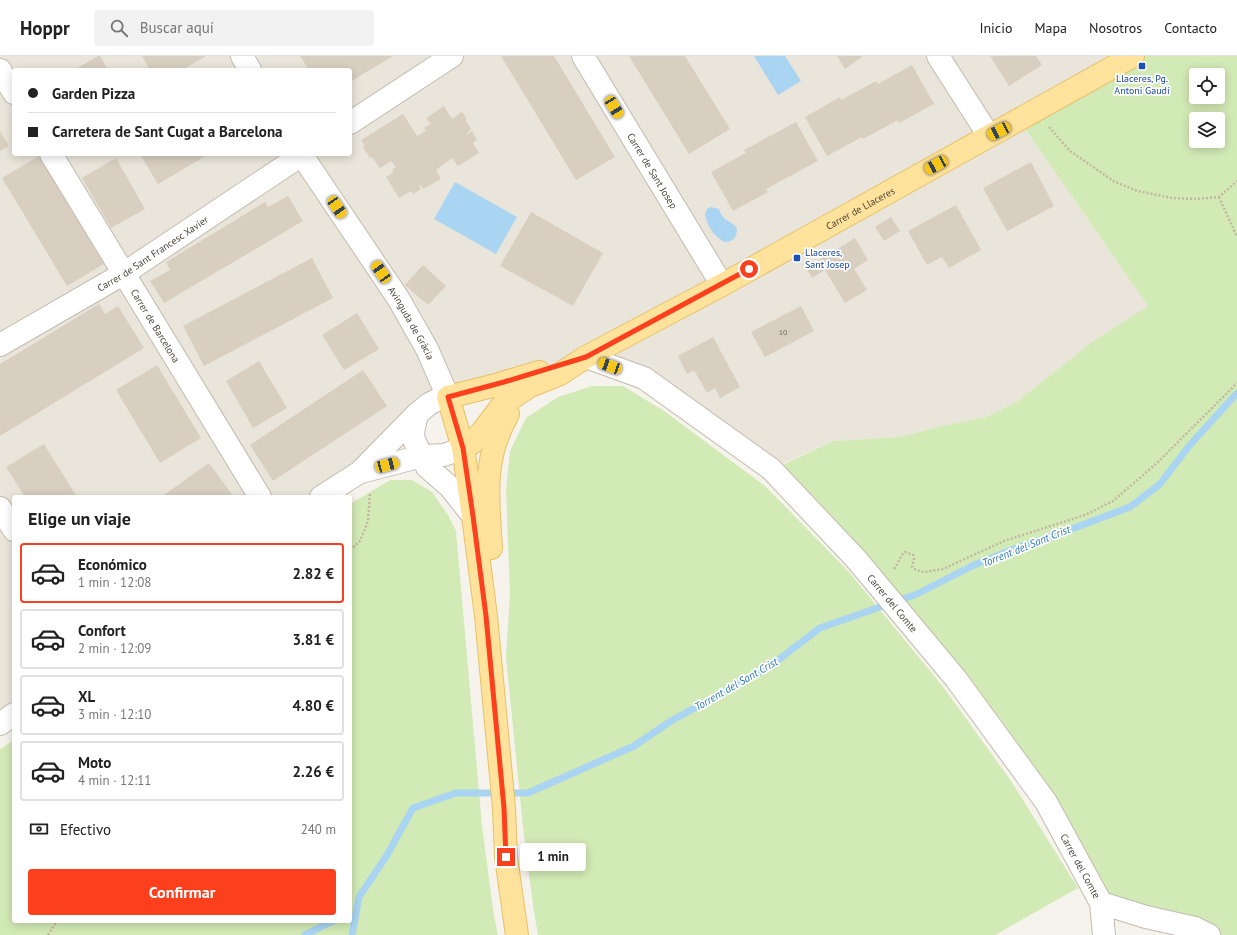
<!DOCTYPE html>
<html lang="es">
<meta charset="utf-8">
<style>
:root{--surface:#fff;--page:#f2f2f2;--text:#222;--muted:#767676;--line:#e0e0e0;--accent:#fc3f1d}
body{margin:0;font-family:"PT Sans",sans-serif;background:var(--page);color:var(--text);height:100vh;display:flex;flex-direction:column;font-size:15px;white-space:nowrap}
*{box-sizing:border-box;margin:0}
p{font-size:13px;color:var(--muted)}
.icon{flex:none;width:22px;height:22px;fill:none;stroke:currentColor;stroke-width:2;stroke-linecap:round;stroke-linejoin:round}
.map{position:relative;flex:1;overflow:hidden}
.sheet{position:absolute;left:12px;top:439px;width:340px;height:428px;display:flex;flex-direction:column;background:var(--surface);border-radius:4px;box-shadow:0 2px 10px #0003}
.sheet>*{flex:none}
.guide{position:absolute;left:12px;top:12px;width:340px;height:88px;border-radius:4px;box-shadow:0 2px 10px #0003;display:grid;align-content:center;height:88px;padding:0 16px;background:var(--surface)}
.tools{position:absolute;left:1189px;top:12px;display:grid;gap:8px}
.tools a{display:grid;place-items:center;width:36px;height:36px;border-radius:4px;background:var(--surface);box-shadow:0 2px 10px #0003;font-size:20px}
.end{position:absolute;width:18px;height:18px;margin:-9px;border:5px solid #fc3f1d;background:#fff;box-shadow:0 0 0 2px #fff}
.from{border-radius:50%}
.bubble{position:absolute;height:28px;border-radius:4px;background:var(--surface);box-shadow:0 2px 10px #0003;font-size:13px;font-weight:700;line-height:28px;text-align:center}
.car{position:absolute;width:12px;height:24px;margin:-12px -6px;border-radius:5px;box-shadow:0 0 3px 1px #0007;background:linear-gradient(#f5c518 24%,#345 0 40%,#f5c518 0 76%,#345 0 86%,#f5c518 0)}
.guide b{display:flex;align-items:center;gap:14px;height:38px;font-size:15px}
.guide b+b{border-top:1px solid var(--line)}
.guide i{width:10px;height:10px;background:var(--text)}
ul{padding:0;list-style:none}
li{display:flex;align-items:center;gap:12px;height:60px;margin:0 8px 6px;padding:0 8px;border:2px solid var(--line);border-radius:4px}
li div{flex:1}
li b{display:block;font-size:15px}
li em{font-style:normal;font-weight:700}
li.selected{border-color:var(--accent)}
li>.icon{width:36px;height:36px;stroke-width:1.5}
h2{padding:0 16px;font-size:18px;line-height:48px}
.pay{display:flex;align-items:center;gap:10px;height:44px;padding:0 16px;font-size:15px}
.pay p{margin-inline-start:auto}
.action{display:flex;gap:8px;margin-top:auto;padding:8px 16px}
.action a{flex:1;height:46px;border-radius:4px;background:var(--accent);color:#fff;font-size:16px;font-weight:700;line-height:46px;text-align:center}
header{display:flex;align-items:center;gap:24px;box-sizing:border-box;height:56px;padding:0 20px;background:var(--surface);border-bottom:1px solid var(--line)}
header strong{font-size:19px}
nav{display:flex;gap:22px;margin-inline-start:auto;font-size:14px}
.search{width:280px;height:36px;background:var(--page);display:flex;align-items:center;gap:10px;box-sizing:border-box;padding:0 14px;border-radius:4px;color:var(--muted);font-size:15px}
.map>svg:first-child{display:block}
.residential{fill:#eae5da;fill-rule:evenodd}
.green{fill:#d2eab5;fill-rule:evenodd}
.water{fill:#a9d4f2}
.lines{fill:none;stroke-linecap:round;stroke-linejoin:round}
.stream{stroke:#a9d4f2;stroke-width:7}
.building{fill:#d8cfc1}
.minor-casing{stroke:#c2bbae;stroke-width:24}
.major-casing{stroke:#e6c16a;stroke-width:24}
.path{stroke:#c4b79f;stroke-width:2.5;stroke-dasharray:2 2;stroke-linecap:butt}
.minor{stroke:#fff;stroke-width:22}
.major{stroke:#ffe39c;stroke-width:22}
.route{stroke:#fc3f1d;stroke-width:5}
.transit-dot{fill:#1a4fb4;stroke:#fff;stroke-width:1.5}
.labels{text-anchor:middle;stroke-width:3.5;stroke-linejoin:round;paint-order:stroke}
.number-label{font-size:8px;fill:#6e675b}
.transit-label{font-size:10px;fill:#164399;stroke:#fff}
.street-label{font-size:10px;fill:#4b4439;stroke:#fff}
.water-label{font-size:11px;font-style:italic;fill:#2e7ab2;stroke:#fff}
</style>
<header>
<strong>Hoppr</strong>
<div class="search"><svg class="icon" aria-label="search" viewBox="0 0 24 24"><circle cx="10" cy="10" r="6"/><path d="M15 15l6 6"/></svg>Buscar aquí</div>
<nav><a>Inicio</a><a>Mapa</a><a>Nosotros</a><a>Contacto</a></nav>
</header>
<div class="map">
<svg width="1237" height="879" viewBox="0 0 1237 879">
<rect width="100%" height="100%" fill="#f6f3ec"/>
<path class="residential" d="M0,0H1133L1019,64L1148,250L1092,286L1018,345L986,361L937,371L900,381L833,385L771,413L644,322L586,301L459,338L319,441H14V658L0,668ZM14,14H350V98H14Z"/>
<g class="green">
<path d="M1135,0H1237V879H1209L1101,847L1046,746L772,414L833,385L900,381L937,371L986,361L1018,345L1092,286L1148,250L1019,64ZM1196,19H1218V41H1196ZM1196,63H1218V85H1196Z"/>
<path d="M592,330H623L664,355L765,430L849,516L944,632L1011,725L1078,832L995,879H538L534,856L523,771L506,601L510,538L506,433L510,395L526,362L558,341Z"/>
<path d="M390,424H412L432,436L448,459L456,475L482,770L494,860L498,879H0V693L14,684V865H350V448Z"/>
</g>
<g class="water">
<path d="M754,0H785L801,25L778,39Z"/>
<path d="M455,126L517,161L496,198L434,163Z"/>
<path d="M711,151L719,153C720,156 721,159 724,162C729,167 742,169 735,181C733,185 728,186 724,186C714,180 707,170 705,158L707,153Z"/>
</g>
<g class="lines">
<g class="stream">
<path d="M305,879L333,865"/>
<path d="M352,879L359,841L387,799L413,752L456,737H528L634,690L671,665L769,611L820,572L917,538L972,510L1011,494L1069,474L1130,451L1160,428L1189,390L1237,337"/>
</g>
</g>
<g class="building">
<path d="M98,0H100L108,14H74Z"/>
<path d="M142,0H206L182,14H150Z"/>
<path d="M300,0H393L350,26V14H309Z"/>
<path d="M501,0H554L615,101L576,124Z"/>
<path d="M629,0H685L730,73L689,98Z"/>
<path d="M837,0H863L845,13Z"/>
<path d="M990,0H1036L1042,9L1009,30Z"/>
<path d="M912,9L934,48L899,67L898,64L863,83L862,81L827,100L805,61L840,41L841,44L876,25L878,28Z"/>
<path d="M444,50L452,63L462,56L467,63L465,64L471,73L467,77L468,78L472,75L477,84L473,87L479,97L458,110L452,102L436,114L441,123L423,133L421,129L419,130L421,133L413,138L411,135L399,142L386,121L393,116L392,114L396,111L391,105L380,112L372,101L370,102L363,91L365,90L361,84L403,58L417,80L426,75L424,72L431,68L426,62Z"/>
<path d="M796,66L818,105L766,133L768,136L733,155L711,116L746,97L744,94Z"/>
<path d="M0,75L9,90L0,95Z"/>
<path d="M140,98H209L158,128Z"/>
<path d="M39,100L104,208L67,230L2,122Z"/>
<path d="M116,102L145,153L111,172L82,122Z"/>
<path d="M1031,106L1054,150L1007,175L983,132Z"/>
<path d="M288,140L303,165L164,247L150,225L170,214L166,206L265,146L268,151Z"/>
<path d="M956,149L981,194L949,212L942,201L927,209L908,175Z"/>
<path d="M531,156L603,197L573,250L500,210Z"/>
<path d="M891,161L900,175L884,185L875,171Z"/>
<path d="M855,182L868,204L854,213L867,234L845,247L825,214L812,222L806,212Z"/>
<path d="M312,202L333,242L204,310L183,270Z"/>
<path d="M423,209L446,230L428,249L405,229Z"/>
<path d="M99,248L105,258L118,250L144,292L0,380V308Z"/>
<path d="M801,250L814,275L765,301L751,276Z"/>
<path d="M357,257L379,293L344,314L322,279Z"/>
<path d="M713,281L740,331L720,342L715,332L707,337L694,314L687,318L678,300Z"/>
<path d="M259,305L287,352L253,372L226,325Z"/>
<path d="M157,309L201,382L160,407L116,334Z"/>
<path d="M363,314L387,350L273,425L250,389Z"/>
<path d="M44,388L77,441H25L6,411Z"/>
<path d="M209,407L234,441H161Z"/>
</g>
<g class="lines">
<g class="minor-casing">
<g id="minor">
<path d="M242,0L250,14"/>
<path id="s1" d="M583,0L722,229"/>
<path d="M938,0L989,80"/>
<path d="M0,14L14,37"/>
<path d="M350,67L452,0"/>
<path id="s2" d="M51,98L260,441"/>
<path id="s3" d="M301,98L398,242L427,293L448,341L437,344L429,348L417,358L360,416L321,441"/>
<path id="s4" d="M0,289L123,218L303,98"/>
<path id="s5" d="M586,301L644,322L771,413L856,503L956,623L1046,746L1101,847L1104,879"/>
<path d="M417,358L413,376L414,384L427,411L450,431L473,460"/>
<path d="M361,416L422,400L444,399L463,392"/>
<path d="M0,452L14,474"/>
<path d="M0,668L14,658"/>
<path d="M1101,847L1146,861L1195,872L1209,879"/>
</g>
</g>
<g class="major-casing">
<g id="major">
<path id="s6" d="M463,392L472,387L482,376L497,356L504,347L530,330L560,318L586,301L722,229L1133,0"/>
<path d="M491,492C488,441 482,404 508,358"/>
<path d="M517,879L506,801L504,752L486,560L473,460L463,392L448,341L492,330L539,316"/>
</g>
</g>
<g class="path">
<path d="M1049,71L1070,95L1115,126L1138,135L1172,142L1195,143L1219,141L1237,125"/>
<path d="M1219,141L1237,181"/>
<path d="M350,494L360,485L368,465L370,437"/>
<path d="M894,513C899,507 899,501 905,496L913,499L914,503L912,511L916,514L924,516L943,513L1004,485L1085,459L1113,445L1157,407L1237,327"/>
<path d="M48,879L57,865"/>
</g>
<use href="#minor" class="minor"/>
<use href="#major" class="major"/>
</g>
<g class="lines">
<path class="route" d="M506,801L504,752L486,560L473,460L463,392L448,341L504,326L586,301L749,213"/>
</g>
<g class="transit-dot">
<rect x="1138" y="6" width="8" height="8" rx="2"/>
<rect x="793" y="198" width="8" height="8" rx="2"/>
</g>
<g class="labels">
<g class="number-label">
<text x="783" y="279">10</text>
</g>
<g class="transit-label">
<text x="1142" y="26">Llaceres, Pg.<tspan x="1142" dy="12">Antoni Gaudí</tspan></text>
<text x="805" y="200" text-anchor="start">Llaceres,<tspan x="805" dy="12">Sant Josep</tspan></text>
</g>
<g class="street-label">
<text dy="4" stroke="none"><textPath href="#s1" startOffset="134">Carrer de Sant Josep</textPath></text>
<text dy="4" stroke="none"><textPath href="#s6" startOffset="468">Carrer de Llaceres</textPath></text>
<text dy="4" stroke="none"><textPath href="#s4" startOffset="178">Carrer de Sant Francesc Xavier</textPath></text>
<text dy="4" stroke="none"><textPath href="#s3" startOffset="202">Avinguda de Gràcia</textPath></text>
<text dy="4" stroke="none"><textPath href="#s2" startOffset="201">Carrer de Barcelona</textPath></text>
<text dy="4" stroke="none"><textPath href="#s5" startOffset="399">Carrer del Comte</textPath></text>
<text dy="4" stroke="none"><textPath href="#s5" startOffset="723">Carrer del Comte</textPath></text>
</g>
<g class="water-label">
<text transform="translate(1026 490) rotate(-22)" y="4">Torrent del Sant Crist</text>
<text transform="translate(736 628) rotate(-30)" y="4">Torrent del Sant Crist</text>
</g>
</g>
</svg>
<div class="tools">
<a><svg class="icon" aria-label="locate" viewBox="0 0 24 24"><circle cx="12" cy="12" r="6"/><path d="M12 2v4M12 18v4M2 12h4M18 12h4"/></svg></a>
<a><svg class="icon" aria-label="layers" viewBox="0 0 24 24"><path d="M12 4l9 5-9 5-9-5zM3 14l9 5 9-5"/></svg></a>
</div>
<i class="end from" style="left:749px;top:213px"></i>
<i class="end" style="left:506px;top:801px"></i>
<div class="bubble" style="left:520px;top:787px;width:66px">1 min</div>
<i class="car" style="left:614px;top:51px;rotate:149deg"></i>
<i class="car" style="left:999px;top:75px;rotate:243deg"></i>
<i class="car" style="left:936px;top:109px;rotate:241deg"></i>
<i class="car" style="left:337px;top:151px;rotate:146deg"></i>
<i class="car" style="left:381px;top:216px;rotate:326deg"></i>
<i class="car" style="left:610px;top:310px;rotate:290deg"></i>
<i class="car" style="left:387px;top:409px;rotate:75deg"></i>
<div class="guide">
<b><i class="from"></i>Garden Pizza</b>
<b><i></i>Carretera de Sant Cugat a Barcelona</b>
</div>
<section class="sheet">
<h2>Elige un viaje</h2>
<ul>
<li class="selected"><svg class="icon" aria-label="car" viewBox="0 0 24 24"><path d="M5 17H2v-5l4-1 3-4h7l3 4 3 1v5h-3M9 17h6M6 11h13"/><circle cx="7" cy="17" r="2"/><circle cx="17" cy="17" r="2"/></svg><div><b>Económico</b><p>1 min · 12:08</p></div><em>2.82 €</em></li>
<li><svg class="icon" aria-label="car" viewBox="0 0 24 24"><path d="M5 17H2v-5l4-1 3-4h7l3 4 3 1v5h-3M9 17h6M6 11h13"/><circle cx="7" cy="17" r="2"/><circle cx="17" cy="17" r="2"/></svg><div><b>Confort</b><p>2 min · 12:09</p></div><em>3.81 €</em></li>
<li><svg class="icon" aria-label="car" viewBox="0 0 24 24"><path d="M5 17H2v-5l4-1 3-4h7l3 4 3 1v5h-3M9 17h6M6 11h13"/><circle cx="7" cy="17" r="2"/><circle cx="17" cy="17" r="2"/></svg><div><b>XL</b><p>3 min · 12:10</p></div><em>4.80 €</em></li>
<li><svg class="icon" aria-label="car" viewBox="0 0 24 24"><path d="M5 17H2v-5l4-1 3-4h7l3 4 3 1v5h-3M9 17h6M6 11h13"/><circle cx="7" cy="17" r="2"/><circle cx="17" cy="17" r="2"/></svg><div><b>Moto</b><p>4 min · 12:11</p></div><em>2.26 €</em></li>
</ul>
<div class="pay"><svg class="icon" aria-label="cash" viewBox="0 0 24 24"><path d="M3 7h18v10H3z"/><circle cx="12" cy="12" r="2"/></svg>Efectivo<p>240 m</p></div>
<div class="action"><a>Confirmar</a></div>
</section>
</div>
